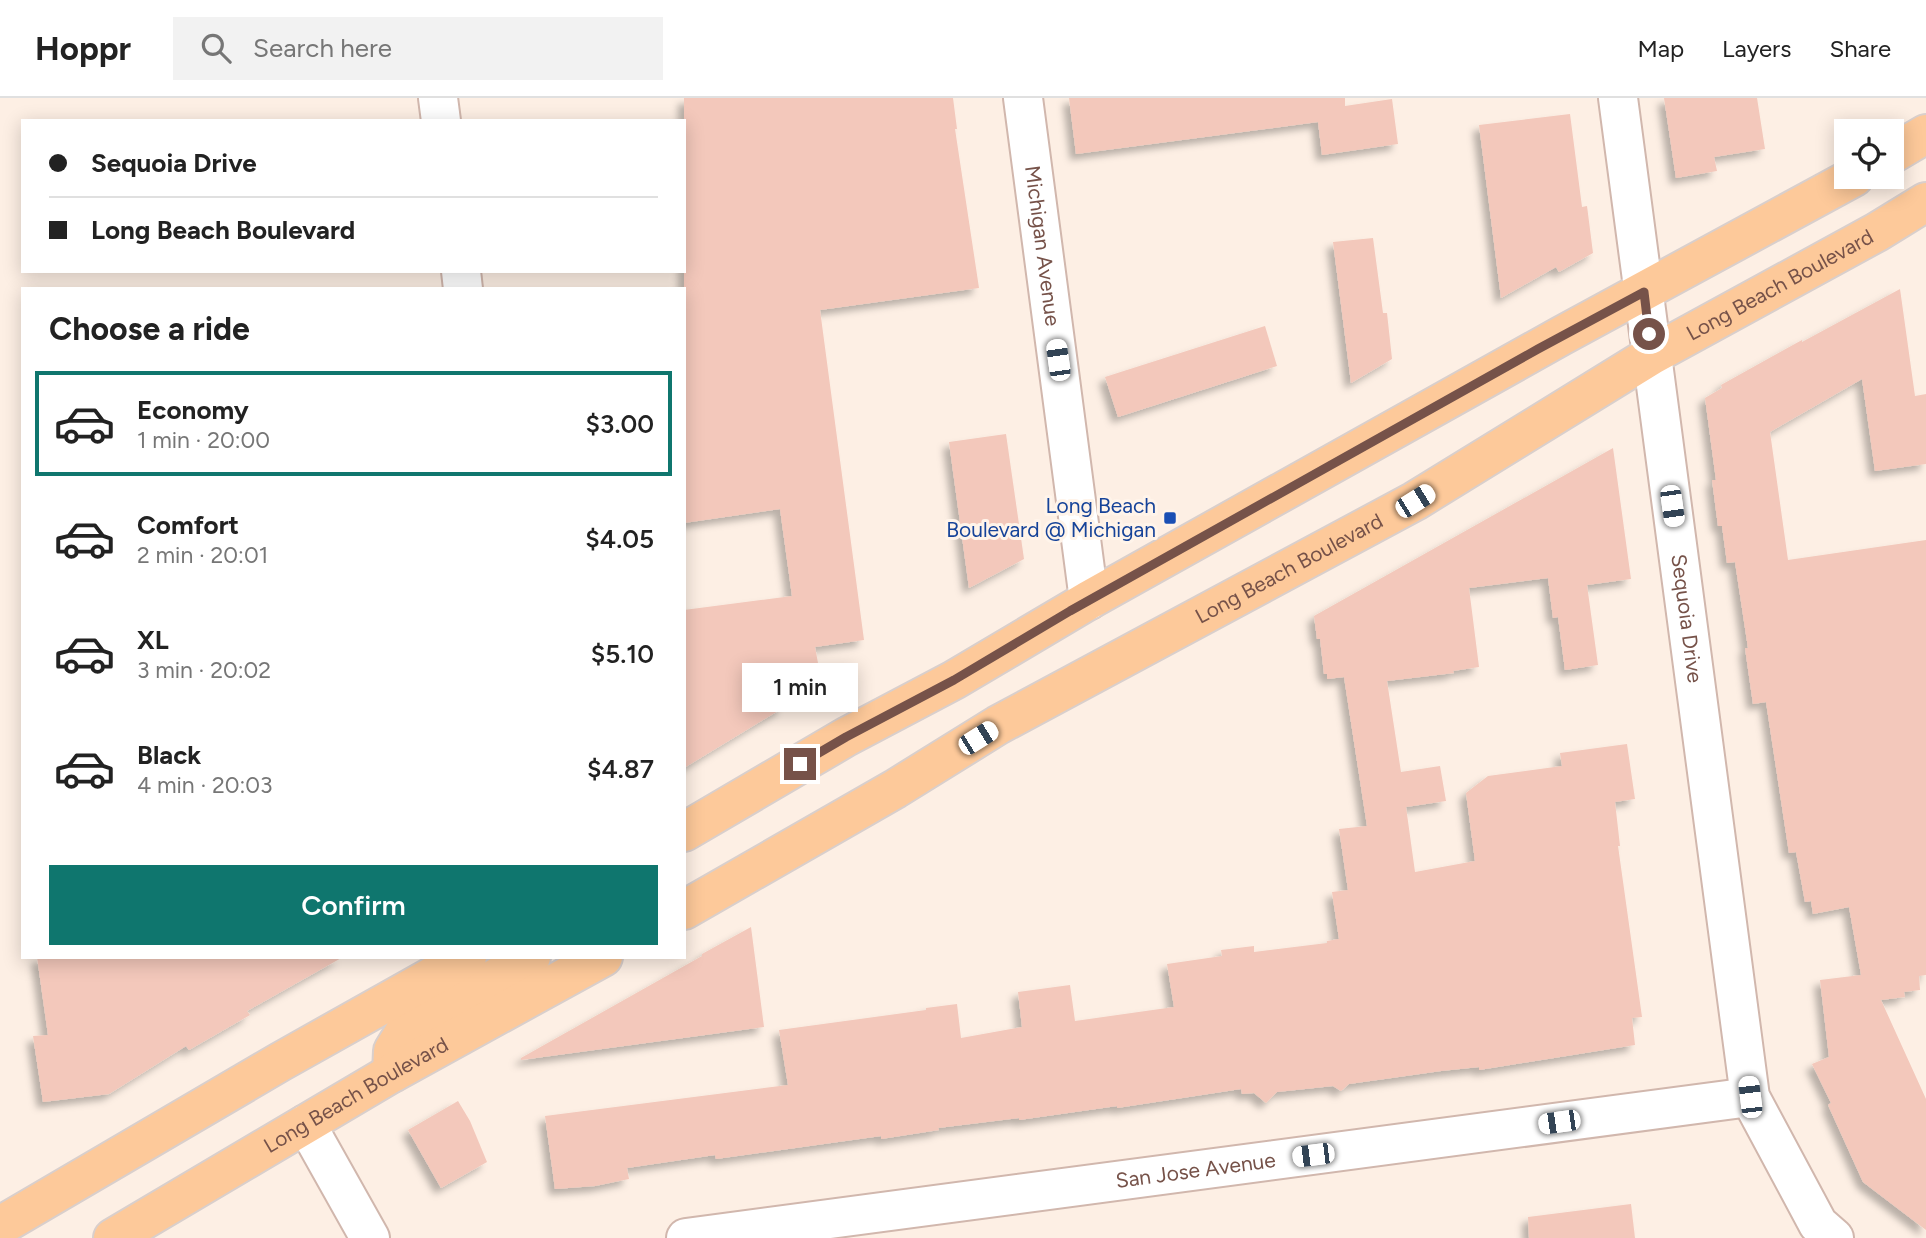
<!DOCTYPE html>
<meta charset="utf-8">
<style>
:root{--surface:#fff;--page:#f2f2f2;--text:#222;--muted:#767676;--line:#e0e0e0;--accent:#0f766e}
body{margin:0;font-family:Figtree,sans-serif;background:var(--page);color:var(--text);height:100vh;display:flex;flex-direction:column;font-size:26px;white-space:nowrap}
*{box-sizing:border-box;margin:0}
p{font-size:23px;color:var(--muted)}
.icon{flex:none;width:38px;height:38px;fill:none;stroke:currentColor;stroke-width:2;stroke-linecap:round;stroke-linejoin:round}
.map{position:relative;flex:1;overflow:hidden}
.side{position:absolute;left:21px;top:189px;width:665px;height:672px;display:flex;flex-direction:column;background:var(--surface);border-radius:0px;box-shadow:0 4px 18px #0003}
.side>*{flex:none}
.top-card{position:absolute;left:21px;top:21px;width:665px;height:154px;border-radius:0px;box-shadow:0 4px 18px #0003;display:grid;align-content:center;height:154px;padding:0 28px;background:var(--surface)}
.buttons{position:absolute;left:1834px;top:21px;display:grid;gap:14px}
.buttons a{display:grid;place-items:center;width:70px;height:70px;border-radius:0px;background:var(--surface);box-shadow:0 4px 18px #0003;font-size:35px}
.end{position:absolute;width:32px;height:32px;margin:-16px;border:9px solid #765249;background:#fff;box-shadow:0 0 0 4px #fff}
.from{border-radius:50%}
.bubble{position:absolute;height:49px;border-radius:0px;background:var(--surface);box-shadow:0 4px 18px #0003;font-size:23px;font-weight:600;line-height:49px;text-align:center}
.car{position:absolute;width:21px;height:42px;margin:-21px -10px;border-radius:9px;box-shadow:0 0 5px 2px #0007;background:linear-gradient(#fff 24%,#345 0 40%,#fff 0 76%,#345 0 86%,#fff 0)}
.top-card b{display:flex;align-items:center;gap:24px;height:66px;font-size:26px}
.top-card b+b{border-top:2px solid var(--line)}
.top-card i{width:18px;height:18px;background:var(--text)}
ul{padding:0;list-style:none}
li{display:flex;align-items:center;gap:21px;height:105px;margin:0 14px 10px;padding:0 14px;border:4px solid transparent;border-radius:0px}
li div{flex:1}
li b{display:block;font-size:26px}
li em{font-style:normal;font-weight:600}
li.active{border-color:var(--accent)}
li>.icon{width:63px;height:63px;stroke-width:1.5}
h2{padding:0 28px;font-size:32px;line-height:84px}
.primary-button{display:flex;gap:14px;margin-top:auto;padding:14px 28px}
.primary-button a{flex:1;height:80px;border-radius:0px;background:var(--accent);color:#fff;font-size:28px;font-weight:600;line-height:80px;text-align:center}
header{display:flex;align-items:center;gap:42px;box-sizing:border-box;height:98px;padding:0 35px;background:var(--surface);border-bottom:2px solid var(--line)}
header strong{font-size:33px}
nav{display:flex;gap:38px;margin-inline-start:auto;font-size:24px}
.search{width:490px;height:63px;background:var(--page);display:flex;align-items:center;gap:18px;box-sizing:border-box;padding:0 24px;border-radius:0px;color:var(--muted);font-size:26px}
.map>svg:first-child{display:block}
.building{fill:#f3c8bb;filter:url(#shadow)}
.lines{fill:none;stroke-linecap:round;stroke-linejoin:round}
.minor-casing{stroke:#d1b7ad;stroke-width:42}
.major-casing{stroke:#d9cfcc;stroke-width:42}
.minor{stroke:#fff;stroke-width:38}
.major{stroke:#fdc99a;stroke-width:38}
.route{stroke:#765249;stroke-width:9}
.transit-dot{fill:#1a4fb4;stroke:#fff4ea;stroke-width:2.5}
.labels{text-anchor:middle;stroke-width:6;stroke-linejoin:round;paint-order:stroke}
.street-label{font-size:21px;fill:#765249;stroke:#fff4ea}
.transit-label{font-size:21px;fill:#164399;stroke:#fff4ea;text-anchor:end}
</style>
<header>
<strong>Hoppr</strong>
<div class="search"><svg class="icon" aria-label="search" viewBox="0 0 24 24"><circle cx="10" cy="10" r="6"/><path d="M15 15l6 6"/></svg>Search here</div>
<nav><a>Map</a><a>Layers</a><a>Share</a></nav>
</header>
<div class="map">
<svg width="1926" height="1140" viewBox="0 0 1926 1140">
<defs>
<filter id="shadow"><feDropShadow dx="-6" dy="6" stdDeviation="3.5" flood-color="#0004"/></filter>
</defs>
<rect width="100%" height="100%" fill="#fdefe4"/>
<g class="building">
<path d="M684,0H953L957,31H955L979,190L820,212L864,542L815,549L818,565L778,569L783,610L684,670V512L792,498L780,411L684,425Z"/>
<path d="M1069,0H1345V8L1392,1L1398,46L1322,57L1318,24L1076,56Z"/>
<path d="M1664,0H1757L1765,51L1714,59L1717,73L1676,80Z"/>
<path d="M1570,16L1582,109L1587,108L1593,155L1559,174L1556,169L1501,200L1479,27Z"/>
<path d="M1373,140L1383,215H1387L1392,261L1351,285L1333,144Z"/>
<path d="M1900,191L1915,298L1926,296V366L1875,373L1862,281L1770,334L1788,462L1926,442V877L1919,878L1920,892L1904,894L1905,899L1881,902L1926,1001V1132L1863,1084L1828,1007L1831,1005L1812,966L1829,959L1820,882L1861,877L1849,809L1813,816L1811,803L1805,804L1796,754L1789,755L1766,604L1753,606L1745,550H1748L1735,464L1727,465L1722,428H1718L1712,382H1716L1705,300L1722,290L1721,287L1773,258L1802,242V244Z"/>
<path d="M1265,228L1277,268L1118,319L1105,279Z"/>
<path d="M1006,336L1024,461L969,490L949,344Z"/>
<path d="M1613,350L1631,481L1587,487L1598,567L1565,572L1558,519L1553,520L1548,480L1469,490L1479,569L1453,573L1454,575L1387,583L1401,674L1440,668L1446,703L1406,709L1415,774L1475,763L1466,695L1488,678L1562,668L1560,655L1627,646L1635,701L1615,704L1620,748H1618L1642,919L1632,920L1635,947L1479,972V969L1441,973L1349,986L1341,993L1333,988L1277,994L1266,1005L1254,995L1242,996L1241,991L1117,1010V1008L1019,1022V1020L938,1030L939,1032L881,1041V1038L716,1061L715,1057L627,1070L629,1081L595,1088L555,1091L545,1018L788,987L779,932L926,912V910L957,906L961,940L1022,929L1018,894L1070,887L1075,923L1174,909L1167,866L1222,858L1221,852L1254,848V854L1327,845V843L1339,841L1332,794L1348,792L1339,731L1367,728L1344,579L1327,581V576H1324L1320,541H1317L1314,518Z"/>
<path d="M751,829L764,929L521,962V960L702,858V856Z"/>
<path d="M37,859H343L247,913L250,917L189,952L186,948L109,996L43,1004L33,938L48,937Z"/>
<path d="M458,1003L470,1023L487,1064L441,1090L408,1032Z"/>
<path d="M1631,1106L1635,1140H1529L1528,1119Z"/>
</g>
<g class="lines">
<g class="minor-casing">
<g id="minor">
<path d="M438,0L441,23"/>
<path id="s1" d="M1023,0L1089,502"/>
<path id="s2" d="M1618,0L1750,999L1818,1126L1834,1140"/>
<path d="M461,173L463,191"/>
<path d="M306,1026L370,1140"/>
<path id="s3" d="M686,1140L1750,999"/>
</g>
</g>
<g class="major-casing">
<g id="major">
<path d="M1892,56L1926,36"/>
<path d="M684,734L846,639L954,582L1089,502L1561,238L1854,79"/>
<path id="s4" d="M684,812L895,691L998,627L1415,403L1652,257L1877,134L1926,104"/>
<path d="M392,975L393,953L404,935L531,859"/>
<path d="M0,1128L280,964L467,859"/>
<path id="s5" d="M113,1140L392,975L603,859"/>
</g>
</g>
<use href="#minor" class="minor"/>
<use href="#major" class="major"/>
</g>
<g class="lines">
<path class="route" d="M800,666L846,639L954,582L1070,513L1538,251L1644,194L1649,236"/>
</g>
<rect class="transit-dot" x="1163" y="413" width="14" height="14" rx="3.5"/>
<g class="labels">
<g class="street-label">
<text dy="7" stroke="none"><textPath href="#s1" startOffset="149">Michigan Avenue</textPath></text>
<text dy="7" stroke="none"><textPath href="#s4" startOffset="1262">Long Beach Boulevard</textPath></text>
<text dy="7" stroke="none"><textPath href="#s4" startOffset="695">Long Beach Boulevard</textPath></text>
<text dy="7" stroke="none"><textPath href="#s2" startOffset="525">Sequoia Drive</textPath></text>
<text dy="7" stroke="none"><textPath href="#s5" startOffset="282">Long Beach Boulevard</textPath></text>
<text dy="7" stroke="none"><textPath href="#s3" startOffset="514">San Jose Avenue</textPath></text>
</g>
<g class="transit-label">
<text x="1156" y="415">Long Beach<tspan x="1156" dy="24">Boulevard @ Michigan</tspan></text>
</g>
</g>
</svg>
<div class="buttons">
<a><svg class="icon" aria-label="locate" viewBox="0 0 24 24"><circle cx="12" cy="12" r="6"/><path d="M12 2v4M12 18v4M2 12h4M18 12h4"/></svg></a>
</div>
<i class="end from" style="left:1649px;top:236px"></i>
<i class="end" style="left:800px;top:666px"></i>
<div class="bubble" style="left:742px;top:565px;width:116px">1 min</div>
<i class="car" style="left:1058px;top:262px;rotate:352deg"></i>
<i class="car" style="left:1415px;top:403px;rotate:58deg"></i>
<i class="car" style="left:1672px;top:408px;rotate:172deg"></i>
<i class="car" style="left:978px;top:640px;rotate:58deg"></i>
<i class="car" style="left:1750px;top:999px;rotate:353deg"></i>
<i class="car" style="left:1559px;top:1024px;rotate:262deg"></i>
<i class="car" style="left:1313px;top:1057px;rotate:263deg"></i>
<div class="top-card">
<b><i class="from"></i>Sequoia Drive</b>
<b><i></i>Long Beach Boulevard</b>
</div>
<section class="side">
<h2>Choose a ride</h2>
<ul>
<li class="active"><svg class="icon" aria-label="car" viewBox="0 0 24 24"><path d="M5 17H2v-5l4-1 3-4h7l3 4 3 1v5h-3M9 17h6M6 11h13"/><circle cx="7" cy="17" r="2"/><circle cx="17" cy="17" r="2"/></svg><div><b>Economy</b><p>1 min · 20:00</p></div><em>$3.00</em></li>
<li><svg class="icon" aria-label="car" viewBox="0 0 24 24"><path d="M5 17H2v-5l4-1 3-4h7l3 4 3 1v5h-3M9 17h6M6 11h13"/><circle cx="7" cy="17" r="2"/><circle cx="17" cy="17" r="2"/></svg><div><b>Comfort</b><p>2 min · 20:01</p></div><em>$4.05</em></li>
<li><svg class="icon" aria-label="car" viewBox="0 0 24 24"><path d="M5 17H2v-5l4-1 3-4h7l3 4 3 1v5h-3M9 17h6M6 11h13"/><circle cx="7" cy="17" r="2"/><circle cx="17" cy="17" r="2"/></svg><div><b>XL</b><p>3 min · 20:02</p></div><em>$5.10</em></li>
<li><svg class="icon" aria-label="car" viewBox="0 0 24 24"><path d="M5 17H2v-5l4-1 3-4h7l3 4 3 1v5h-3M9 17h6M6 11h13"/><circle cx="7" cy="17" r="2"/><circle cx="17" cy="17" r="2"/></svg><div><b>Black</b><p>4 min · 20:03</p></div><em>$4.87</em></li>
</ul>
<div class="primary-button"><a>Confirm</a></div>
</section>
</div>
